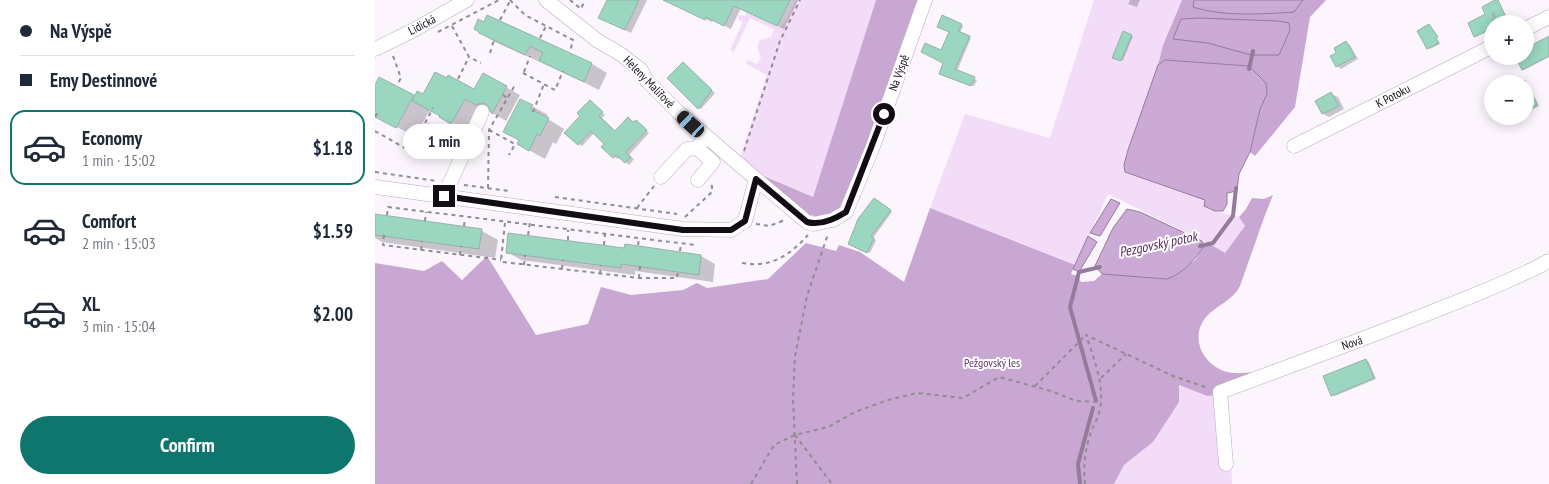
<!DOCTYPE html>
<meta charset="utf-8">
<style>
:root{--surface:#fff;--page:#f2f2f3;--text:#1f2937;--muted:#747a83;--line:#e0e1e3;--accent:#0f766e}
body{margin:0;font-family:"PT Sans Narrow",sans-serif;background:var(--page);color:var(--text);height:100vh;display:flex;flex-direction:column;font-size:19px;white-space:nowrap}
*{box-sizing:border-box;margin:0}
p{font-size:16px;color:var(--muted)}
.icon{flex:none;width:28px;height:28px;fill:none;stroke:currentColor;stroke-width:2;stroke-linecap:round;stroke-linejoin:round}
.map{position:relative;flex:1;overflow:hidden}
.details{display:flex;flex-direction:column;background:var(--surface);width:375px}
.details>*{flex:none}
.hud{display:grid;align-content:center;height:110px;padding:0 20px;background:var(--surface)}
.controls{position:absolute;left:1109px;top:15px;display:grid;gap:10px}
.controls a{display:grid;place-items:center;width:50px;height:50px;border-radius:50%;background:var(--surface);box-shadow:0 2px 12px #0003;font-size:25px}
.end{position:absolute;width:22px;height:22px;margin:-11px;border:6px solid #120d14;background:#fff;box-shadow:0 0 0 2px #fff}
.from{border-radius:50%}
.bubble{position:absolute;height:35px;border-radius:18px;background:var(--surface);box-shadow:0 2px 12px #0003;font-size:16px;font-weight:600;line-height:35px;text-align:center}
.car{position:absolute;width:15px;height:30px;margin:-15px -8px;border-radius:6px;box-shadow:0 0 4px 1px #0007;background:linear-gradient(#222 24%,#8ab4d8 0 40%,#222 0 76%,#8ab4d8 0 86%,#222 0)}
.hud b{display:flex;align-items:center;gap:18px;height:48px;font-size:19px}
.hud b+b{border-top:1px solid var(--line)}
.hud i{width:12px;height:12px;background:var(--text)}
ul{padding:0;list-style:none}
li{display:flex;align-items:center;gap:15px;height:75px;margin:0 10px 8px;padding:0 10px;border:2px solid transparent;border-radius:15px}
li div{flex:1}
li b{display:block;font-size:19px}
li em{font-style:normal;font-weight:600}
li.selected{border-color:var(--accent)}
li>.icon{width:45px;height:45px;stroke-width:1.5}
.primary-button{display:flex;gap:10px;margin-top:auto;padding:10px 20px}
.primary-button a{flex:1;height:58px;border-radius:30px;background:var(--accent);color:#fff;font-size:20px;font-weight:600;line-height:58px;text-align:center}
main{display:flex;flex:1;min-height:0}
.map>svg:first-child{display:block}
.green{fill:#f2dcf8}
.forest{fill:#c8a8d2}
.water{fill:#cbaad5;stroke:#947b9b}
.shadow{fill:#0003}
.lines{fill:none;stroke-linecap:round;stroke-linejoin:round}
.stream{stroke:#947b9b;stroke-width:4}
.building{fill:#9ad6c0;stroke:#96b2a7}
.minor-casing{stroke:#baaabf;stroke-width:15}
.path{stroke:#918b93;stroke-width:2;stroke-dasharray:4 4;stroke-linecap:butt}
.minor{stroke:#fff;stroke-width:14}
.route{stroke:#120d14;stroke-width:6}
.labels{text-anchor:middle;stroke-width:4;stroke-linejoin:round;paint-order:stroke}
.street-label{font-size:12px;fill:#120d14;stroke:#fff}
.park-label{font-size:12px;fill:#653a71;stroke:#fff}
.water-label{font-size:14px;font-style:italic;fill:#562d62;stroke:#fff}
</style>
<main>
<section class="details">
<div class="hud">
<b><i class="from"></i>Na Výspě</b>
<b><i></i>Emy Destinnové</b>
</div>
<ul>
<li class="selected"><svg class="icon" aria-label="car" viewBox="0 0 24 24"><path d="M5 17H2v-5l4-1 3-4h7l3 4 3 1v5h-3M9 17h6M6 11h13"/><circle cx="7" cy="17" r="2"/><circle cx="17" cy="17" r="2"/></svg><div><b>Economy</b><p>1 min · 15:02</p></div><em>$1.18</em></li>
<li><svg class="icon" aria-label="car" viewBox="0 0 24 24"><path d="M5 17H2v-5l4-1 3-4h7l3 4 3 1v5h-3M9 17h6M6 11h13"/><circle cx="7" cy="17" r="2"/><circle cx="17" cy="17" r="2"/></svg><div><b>Comfort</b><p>2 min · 15:03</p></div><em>$1.59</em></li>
<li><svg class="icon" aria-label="car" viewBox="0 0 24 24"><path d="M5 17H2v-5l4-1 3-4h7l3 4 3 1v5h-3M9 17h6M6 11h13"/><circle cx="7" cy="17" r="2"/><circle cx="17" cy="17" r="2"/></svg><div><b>XL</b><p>3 min · 15:04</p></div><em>$2.00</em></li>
</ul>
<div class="primary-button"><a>Confirm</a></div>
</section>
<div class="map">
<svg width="1174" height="484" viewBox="0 0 1174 484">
<rect width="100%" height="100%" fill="#fcf5fe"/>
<g class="green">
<path d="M421,0H501L438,197L384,174L365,158L392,75L371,64L372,60L382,64L386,58L382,47L385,40L396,37L399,29L375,18L359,52L355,50L368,22L363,19L365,15L370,16L372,12L403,27L410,23Z"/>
<path d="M719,0H807L788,45L783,65L749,165L751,172L830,200L840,211L864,217L870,226L850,253L835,244L733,194L700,265L555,208L590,114L675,138Z"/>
<path d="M804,385L832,396L853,394L857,484H739L749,465L778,442Z"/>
</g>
<g class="forest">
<path d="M501,0H550L487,174L458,220L426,213L384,174L438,197Z"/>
<path d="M807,0H951L935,17L920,107L880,156L875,152L885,109L892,94L891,83L874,66L790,60L783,65L788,45Z"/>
<path d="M898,195L890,215L865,286C857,301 842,305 831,317C814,338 828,365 852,372C860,374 871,373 879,372L847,395L832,396L804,385V402L778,442L749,465L739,484H0V263L49,271L67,261L87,280L112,256L161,335L213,324L226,287L256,295L308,290L322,283L332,288L393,279L431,243L461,251L464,245L485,252L529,282L555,208L700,265L696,274L703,276L706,282L719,281L727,274L792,279L820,260L829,246L835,244L850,253L870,226L864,217L871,209L877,198L889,199Z"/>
</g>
<g class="water">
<path d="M819,0H928L919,12C887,14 850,17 818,7Z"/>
<path d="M824,18L902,21L914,23L915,30L904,55H876L833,43L798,39L806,19Z"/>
<path d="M790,60L874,66L891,83L892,94L885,109L875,152L864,174L862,191L852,193V204L848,211H840L829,206L830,200L750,172L749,165L753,150L783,65Z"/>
<path d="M736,199L745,203L725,236L715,233Z"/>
<path d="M752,209L765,212L827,241L829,246C820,259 808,274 792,279L727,274L720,266L738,228Z"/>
<path d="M713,236L722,242L704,272L698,269Z"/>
</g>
<g class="shadow">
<path d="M233,0H272L256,33L231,21Z"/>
<path d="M290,0H423L409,29L366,8L356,29L338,20L337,22Z"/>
<path d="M755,0H765L762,7L753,4Z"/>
<path d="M1122,0L1131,16L1128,18L1129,19L1125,21L1126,23L1118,24V28L1101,37L1100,36Z"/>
<path d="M113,17L217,64L232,73L224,90L166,61L165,62L120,42L105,33Z"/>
<path d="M586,25L588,26L585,33L596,38L582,71L602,80L599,86L567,75L570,63L567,51Z"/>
<path d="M1054,25L1065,44L1055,49L1043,32Z"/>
<path d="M749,33L758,36L748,60L740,58Z"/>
<path d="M1174,38V57L1149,70L1148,69L1150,49Z"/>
<path d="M971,42L975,45L983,59L966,69L962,66L957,57L963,53Z"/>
<path d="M311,66L340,93L326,109L323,108Z"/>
<path d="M108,74L145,95L131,121L105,106L91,131L55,110L40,137L11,121L0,113V87L5,78L40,97L99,91Z"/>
<path d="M1155,91L1164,106L1150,114V93Z"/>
<path d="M956,94L963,97L969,109L954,117L948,114L942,102Z"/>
<path d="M146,100L173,115L171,118L189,129L181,144L178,142L170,159L143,144L145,141Z"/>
<path d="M218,104L230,115L227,118L241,132L259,123H265L274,133L254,155L259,159L254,165L245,157L243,159L239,157L228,147L230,144L219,133L207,146L204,144Z"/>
<path d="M502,201L517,212L498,238L501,240L495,253L477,245Z"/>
<path d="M0,215L107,231L123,240L120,258L7,242L0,238Z"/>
<path d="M250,249L326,256L340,264L338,282L260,271V275L146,260L132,252Z"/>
<path d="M991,360L994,362L1001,379L960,396L957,395Z"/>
</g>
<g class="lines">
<g class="stream">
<path d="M874,69L878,51"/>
<path d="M825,246L838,243L858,216L861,188"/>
<path d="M721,401L695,307L704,272L725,267"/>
<path d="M705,484L703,464L718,408"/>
</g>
</g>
<g class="building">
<path d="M232,0H264L250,30L223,18Z"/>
<path d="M288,0H415L402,26L359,6L349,26L331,17L330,20Z"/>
<path d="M1120,0H1123L1130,15L1121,20L1118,12V28L1099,37L1093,23L1110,14L1107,7Z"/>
<path d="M112,15L217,63L209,82L164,61L168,53L155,46L150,55L104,33V32L99,29L103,19L109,22Z"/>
<path d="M567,15L587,24L583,31L595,36L580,69L600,77L596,86L564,74L568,63L546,52L550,43L566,50L574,32L562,27Z"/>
<path d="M1054,24L1063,37L1061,38L1064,43L1052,49L1042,31Z"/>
<path d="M748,31L757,35L746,61L737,58Z"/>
<path d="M1174,36V56L1147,70L1140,56H1150V38L1152,37L1157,45Z"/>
<path d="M971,41L980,57L961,67L955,56L961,53L959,48Z"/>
<path d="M308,62L337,90L323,109L292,78Z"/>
<path d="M60,72L72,78L73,75L99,89L108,73L132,86L117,114L114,107L111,104L106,103L101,105L90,99L76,124L64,117L65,116L37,101L42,91L48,94Z"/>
<path d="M4,77L39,95L21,128L0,117V85Z"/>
<path d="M1150,80L1163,105L1150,112Z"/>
<path d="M956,92L964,106L947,114L940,101Z"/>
<path d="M145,99L158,105L155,109L174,118L165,136L162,134L154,151L142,144L144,140L128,132Z"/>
<path d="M215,100L228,112L224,116L240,131L253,117L258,122L261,120L272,130L251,152L256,157L250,163L241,155L238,158L226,147L229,144L216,131L203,145L189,133L205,116L202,113Z"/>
<path d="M499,198L516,210L496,236L499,238L492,253L473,244L483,219Z"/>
<path d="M0,214L107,229L104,249L0,235Z"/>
<path d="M133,233L249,248L250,244L326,255L324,275L246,264V268L131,253Z"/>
<path d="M991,359L999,378L956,396L948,376Z"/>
</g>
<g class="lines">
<g class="minor-casing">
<g id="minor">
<path d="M1150,29L1174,17"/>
<path d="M0,49L37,31L92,0"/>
<path d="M919,146L1118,46"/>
<path d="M322,148L338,162L323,180"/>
<path d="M286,177L312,149L322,148L331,137"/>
<path d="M381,179L432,222L438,224L458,220L471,212L497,149L550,0"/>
<path d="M0,187L308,229L356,230L370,221L381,179L303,112L272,81L266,70L244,53L223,41L171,0"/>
<path d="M69,196L107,112"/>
<path d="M851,464L845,392C920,364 995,337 1069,307C1105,293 1140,279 1174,261"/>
</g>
</g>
<g class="path">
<path d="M135,0L150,15L198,40L195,52"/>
<path d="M195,0L206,9L210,0"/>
<path d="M125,20L135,1"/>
<path d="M77,26L94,57L106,63"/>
<path d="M63,32L124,0"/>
<path d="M165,38L171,26"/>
<path d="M115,53L119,40"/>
<path d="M18,56L26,78L22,85"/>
<path d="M149,72L155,56"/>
<path d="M148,73L180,90L188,71"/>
<path d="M83,79L94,57"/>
<path d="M128,95L132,98"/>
<path d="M158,112L169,84"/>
<path d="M0,117L3,112"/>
<path d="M50,123L58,108"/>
<path d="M114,130L140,144L134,155"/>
<path d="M0,131L33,150"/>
<path d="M42,134L50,123L81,139"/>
<path d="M369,151L405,41L425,0"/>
<path d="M0,172L62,181"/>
<path d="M89,185L134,191"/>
<path d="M113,188L114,130L140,85"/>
<path d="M180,197L302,214"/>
<path d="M262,208L279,186"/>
<path d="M12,215L13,207L320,245"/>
<path d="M310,217L337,192V186L335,184"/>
<path d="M50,221L51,212"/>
<path d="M130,223L126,260L128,262L264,278H302L303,271"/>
<path d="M381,224L394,226L410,220"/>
<path d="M89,226L90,218"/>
<path d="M9,235L8,245L126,260"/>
<path d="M153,235L155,222"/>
<path d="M193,240V230"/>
<path d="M229,245L230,234"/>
<path d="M263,245L264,238"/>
<path d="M46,250L47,241"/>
<path d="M305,251L306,244"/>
<path d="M85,255L86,246"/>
<path d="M367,263C396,268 414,256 433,235"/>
<path d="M149,265L150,255"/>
<path d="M187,269L188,260"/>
<path d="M225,274L226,265"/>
<path d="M264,278L265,266"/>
<path d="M726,378L751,354"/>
<path d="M660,386L711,335"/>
<path d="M420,435L457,484"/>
<path d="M376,484L399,445L420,435L453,427L480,412L513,400L542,393L588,398L624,377L676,391L701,401L725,402"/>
<path d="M422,484L418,399L420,356L432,296L453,234"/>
<path d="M710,484C708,468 710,450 715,435C717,427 722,421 724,413C731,387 719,360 711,335L798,376L833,388"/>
</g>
<use href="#minor" class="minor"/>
</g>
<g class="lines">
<path class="route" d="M69,196L308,230H356L370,221L381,179L432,222C446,226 460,219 471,212L509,114"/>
</g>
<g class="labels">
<g class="street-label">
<text transform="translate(47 25) rotate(-28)" y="4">Lidická</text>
<text transform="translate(524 73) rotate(-70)" y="4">Na Výspě</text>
<text transform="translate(274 82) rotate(46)" y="4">Heleny Malířové</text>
<text transform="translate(1018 96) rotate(-27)" y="4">K Potoku</text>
<text transform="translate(977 343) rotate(-18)" y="4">Nová</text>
</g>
<g class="park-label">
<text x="617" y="367">Pežgovský les</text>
</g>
<g class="water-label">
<text transform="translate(783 244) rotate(-12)" y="5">Pezgovský potok</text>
</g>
</g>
</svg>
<div class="controls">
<a>+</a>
<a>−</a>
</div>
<i class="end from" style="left:509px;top:114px"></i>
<i class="end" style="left:69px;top:196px"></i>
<div class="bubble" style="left:28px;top:124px;width:82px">1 min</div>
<i class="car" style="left:316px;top:124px;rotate:312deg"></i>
</div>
</main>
